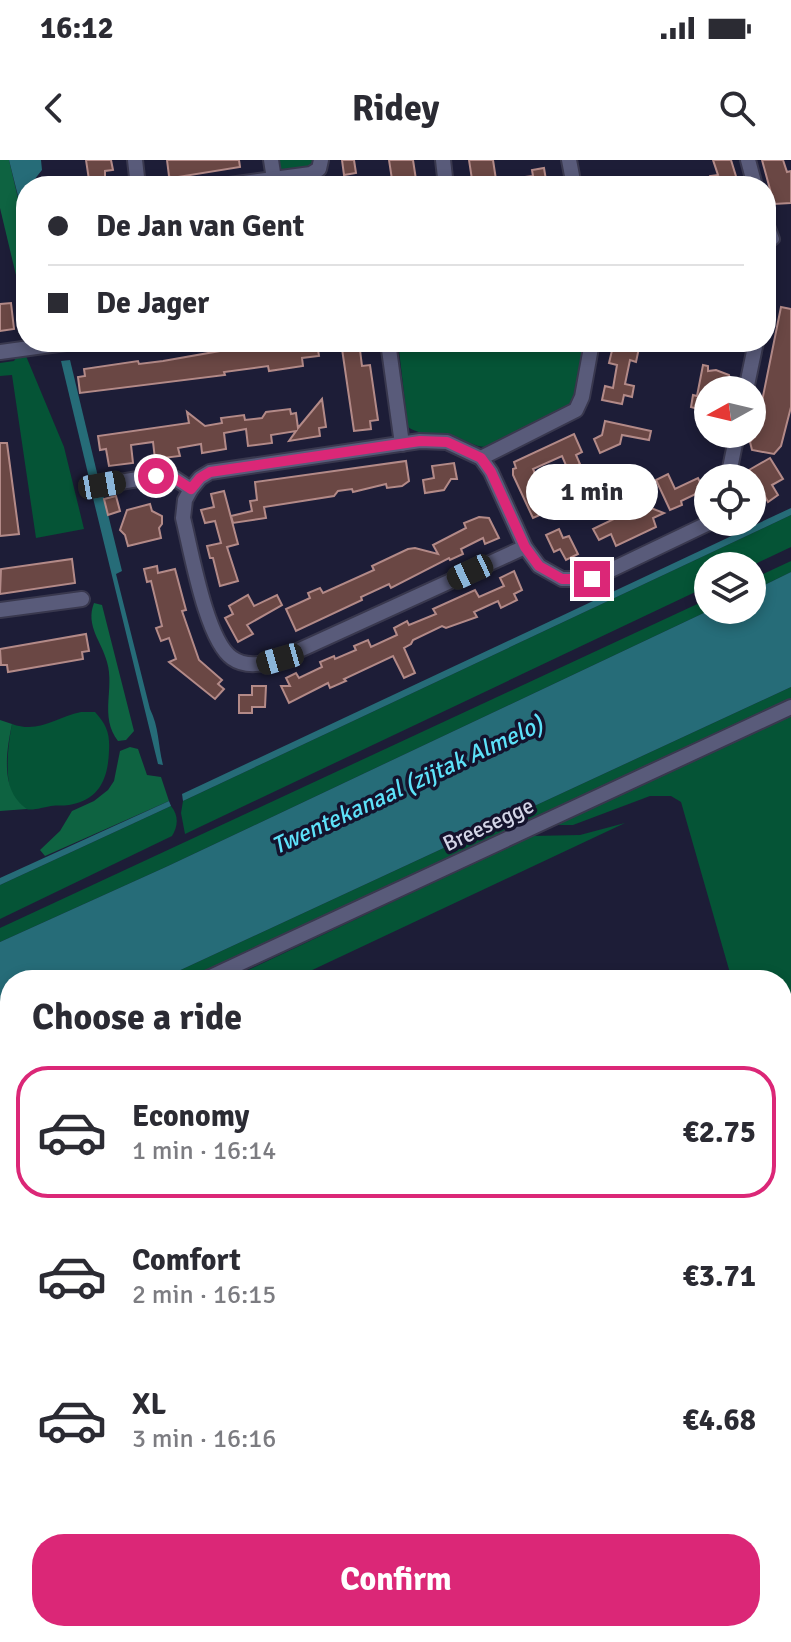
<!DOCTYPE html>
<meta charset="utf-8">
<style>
:root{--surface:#fff;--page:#f7f7f7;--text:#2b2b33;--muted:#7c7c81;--line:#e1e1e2;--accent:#db2777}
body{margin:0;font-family:Signika,sans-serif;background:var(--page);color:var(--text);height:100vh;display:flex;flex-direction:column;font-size:30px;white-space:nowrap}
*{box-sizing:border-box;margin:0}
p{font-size:26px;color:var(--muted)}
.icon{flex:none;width:44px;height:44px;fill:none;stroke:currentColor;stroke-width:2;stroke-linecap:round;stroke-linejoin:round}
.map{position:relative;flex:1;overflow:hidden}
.sheet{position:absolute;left:0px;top:810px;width:792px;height:672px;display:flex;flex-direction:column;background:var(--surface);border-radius:32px 32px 0 0;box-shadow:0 4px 12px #0003}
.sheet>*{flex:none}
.hud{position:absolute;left:16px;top:16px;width:760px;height:176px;border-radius:32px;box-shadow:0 4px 12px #0003;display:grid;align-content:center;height:176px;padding:0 32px;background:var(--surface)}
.needle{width:52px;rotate:262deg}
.tools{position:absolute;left:694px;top:216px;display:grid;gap:16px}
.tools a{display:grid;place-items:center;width:72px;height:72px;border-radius:50%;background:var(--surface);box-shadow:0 4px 12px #0003;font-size:40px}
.end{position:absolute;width:36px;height:36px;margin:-18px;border:10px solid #db2777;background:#fff;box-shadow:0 0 0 4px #fff}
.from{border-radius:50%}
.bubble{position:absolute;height:56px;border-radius:28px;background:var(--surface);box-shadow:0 4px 12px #0003;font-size:26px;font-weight:700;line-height:56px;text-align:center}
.car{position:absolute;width:24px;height:48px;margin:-24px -12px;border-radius:10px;box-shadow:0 0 6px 2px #0007;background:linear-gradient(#222 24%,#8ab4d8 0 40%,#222 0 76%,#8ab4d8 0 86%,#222 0)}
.hud b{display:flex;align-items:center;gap:28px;height:76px;font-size:30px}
.hud b+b{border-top:2px solid var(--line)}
.hud i{width:20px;height:20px;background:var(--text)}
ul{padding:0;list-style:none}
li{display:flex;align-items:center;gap:24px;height:132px;margin:0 16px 12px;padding:0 16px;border:4px solid transparent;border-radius:32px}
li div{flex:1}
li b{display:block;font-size:30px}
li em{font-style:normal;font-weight:700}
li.active{border-color:var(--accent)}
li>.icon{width:72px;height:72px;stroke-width:1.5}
h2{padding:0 32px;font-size:36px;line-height:96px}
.button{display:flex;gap:16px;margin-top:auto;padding:16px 32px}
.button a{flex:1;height:92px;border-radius:32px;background:var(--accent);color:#fff;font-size:32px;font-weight:700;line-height:92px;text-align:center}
.status{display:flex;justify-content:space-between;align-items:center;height:56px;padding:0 40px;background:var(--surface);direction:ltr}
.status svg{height:22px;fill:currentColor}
header{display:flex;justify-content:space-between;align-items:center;height:104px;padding:0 32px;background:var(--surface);font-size:36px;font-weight:700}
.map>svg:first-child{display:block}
.green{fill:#055436}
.forest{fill:#0e6341}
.water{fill:#266c78}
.building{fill:#6a4744;stroke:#b38a88;stroke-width:2}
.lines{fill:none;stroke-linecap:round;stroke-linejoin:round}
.pedestrian-casing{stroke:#39384e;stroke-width:14}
.minor-casing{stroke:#39384e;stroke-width:18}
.pedestrian{stroke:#595b7a;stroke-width:10}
.minor{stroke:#595b7a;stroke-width:14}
.route{stroke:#db2777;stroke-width:10}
.labels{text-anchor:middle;stroke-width:7;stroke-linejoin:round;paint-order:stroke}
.street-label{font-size:22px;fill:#d3d5e7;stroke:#14132d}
.water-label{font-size:24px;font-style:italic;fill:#5de2f9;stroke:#14132d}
</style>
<div class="status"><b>16:12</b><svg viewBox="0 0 49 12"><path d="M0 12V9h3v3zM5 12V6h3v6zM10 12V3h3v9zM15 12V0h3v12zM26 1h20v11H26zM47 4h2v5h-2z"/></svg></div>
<header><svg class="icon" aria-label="back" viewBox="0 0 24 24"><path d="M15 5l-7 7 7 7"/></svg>Ridey<svg class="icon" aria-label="search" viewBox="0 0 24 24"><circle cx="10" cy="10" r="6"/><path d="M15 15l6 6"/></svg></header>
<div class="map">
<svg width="791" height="1482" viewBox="0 0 791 1482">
<rect width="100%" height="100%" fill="#1d1d37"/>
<g class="green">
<path d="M280,0H315L307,9L284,12L277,9Z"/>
<path d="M398,182H586L575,238L568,248L490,287C474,288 467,280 453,276C437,271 422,277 408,267Z"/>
<path d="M17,196H26L64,287L84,369L36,378L12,215L0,216V203L14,201Z"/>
<path d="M791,355V387L751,406H708V426L185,674L181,653L183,641Z"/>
<path d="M791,401V412L752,431V419Z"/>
<path d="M708,439L710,450L168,706L0,782V768Z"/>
<path d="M791,527V540L194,820H159Z"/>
<path d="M81,552H95C107,565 110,574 109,591C108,618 100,640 69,645C63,646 57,645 51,646C44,647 33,651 26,649C0,640 8,585 12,564C39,574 56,557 81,552Z"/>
<path d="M791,552V1056L782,1018V820H732L681,642L671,636H650L573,665H550Z"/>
<path d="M171,646C179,656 178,666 172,676L0,759V725Z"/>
<path d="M625,663L291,820H227L532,676L580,675Z"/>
<path d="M10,932V1472H336L338,1482H0V938Z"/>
<path d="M791,1442V1482H734L748,1472H782V1448Z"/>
</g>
<g class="forest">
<path d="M0,0H9L26,72V157L0,48Z"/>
<path d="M94,443L102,445L134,571L126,580L118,581C99,556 115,529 107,502C102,482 85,466 94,443Z"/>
<path d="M0,560L12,564C6,593 0,631 27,649L0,651Z"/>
<path d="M130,587L138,589L147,615L161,617L169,641L45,696L40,690L60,671L72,651L94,641L108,630L114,621L120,591Z"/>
</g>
<g class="water">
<path d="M9,0H41L42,10C20,37 26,33 26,68Z"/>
<path d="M70,200L99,321L90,322L61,201Z"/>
<path d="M103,334L122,411L116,414L150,549C159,567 158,585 163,605L158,604L93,338Z"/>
<path d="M791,348V355L183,641L182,634Z"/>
<path d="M791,412V527L159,820H10V890L0,895V782L168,706L710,450H752V431Z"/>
<path d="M169,641L171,646L0,725V718Z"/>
</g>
<g class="building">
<path d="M86,0H111L113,10L105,11V18L89,20Z"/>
<path d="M167,0H239L240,7L172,18L169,16Z"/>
<path d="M342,0H354L356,13L344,15Z"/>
<path d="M389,0H413L417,26H393Z"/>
<path d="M469,0H493L497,26H473Z"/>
<path d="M713,0H731L739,26H711L710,16L718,15Z"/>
<path d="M762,0H783L787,12L791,11V43L774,44Z"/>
<path d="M544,8L547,26H510V19L533,16L532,10Z"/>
<path d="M11,143L14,169L0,171V144Z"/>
<path d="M781,147L791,149V247L781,286L774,294L752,290L750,282L755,276Z"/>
<path d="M271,182L317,183L319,196L302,198L303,206L269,211L268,206L224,212L225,215L80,233L78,217L85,216L84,209L138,201L139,204L163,201Z"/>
<path d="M341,182H359L362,206L370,205L378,260L370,261L371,269L354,271Z"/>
<path d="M614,182H636L635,187L639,188L636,202L630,200L625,224L634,226L632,237L624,235L622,244L602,240L605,226L613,228L617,205L609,203Z"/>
<path d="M703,205L708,206V211L716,210L729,215L731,223L726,230H708V263L696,260L698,249L691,247L693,235L697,236Z"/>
<path d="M322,239L326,267L319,268L320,276L289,281L296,271L271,275L272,283L248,286L246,269L224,273L226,289L202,293L201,284L178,288L180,296L155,299L153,282L131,285L133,303L109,306L106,289L100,290L98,276L189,263L187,252L205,266L222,263L221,258L244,255L245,260L262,258L266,252L290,249L291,254L296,253L298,268Z"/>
<path d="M605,261L651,271L649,280L622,275L620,284L600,293L594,279L602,275Z"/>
<path d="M574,274L582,292L576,295L580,304L568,310L562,296L533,309L543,331L551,327L557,339L553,341L556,348L533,358L513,315V309L516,308L514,302Z"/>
<path d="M0,283H7L19,374L0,376Z"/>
<path d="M770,298L783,319L772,325L778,335L768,342L762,331L752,337L753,317L749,310Z"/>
<path d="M406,301L409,321L402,326L387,328L386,324L353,332L352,329L338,331L334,336L264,347L266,358L233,363L231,356L252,351L250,341L257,340L255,322Z"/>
<path d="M454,303L457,319H451L444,330L425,333L423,320L434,318L432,306Z"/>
<path d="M668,314L675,329L698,318L704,330L681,341L682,345L670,350L656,320Z"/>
<path d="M224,331L238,384L227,387L238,421L220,426L213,398H210L207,386L221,383L215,361L205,363L201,350L214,347L211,334Z"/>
<path d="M116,336L120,351L108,355L104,339Z"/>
<path d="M150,344L152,351L162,356V364L159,368L161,378L128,386L125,375L120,370L127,350Z"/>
<path d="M643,345L664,353L653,358L656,367L616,386L611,374L599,380L593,369Z"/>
<path d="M479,357L489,358L499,378L485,384L483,378L461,389L463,394L450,400L449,398L391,428L389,424L361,437L362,440L296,471L286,449L310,438L308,433L320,428L323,433L374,410L372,406L408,389L415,388L438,394L433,385L466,368L464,363Z"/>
<path d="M559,369L563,378L569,376L578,394L566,400L560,389L554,392L546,375Z"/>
<path d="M72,399L75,423L0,434L1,409Z"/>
<path d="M157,406L158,413L175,409L186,450L182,451L199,500L222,520L218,524L224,529L215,539L169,502L176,499L169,478L161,481L156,468L162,466L151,421L147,422L144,409Z"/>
<path d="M514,411L522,430L514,434L517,440L501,448L498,441L474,452L477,457L446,468L442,466L413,480L411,484L404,488L415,513L404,518L393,496L344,519L346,521L330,528L328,523L289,543L281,526H290L286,518L296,513L299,518L322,507L320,502L334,496L335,499L356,490L354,486L368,480L371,487L397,475L394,468L407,461L409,465L436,454L433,449L475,430L479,437L504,426L500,418Z"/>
<path d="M248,435L254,446L277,435L282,445L247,465L253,474L238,482L225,458L233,454L229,446Z"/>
<path d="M86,474L89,491L82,492L83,499L8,512L7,505H1L0,489Z"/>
<path d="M252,526H266L265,547H252V553H239V535H252Z"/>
</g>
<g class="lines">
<g class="pedestrian-casing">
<path id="pedestrian" d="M766,58L774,79L766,85"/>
</g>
<g class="minor-casing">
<g id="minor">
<path d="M135,0L138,26"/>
<path d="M271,0L274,19"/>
<path d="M443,0L446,26"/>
<path d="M569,0L574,26"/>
<path d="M748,0L755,26"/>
<path d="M222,26L311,14L319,9L321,0"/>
<path d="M388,182L402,284"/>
<path d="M0,192L73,182"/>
<path d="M746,230L756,182"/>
<path d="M481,298L576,250L582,237L592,182"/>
<path d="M728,318L737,274"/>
<path d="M102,325L156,316H171L191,329L200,318L210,312L420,281L447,282L481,298L491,312L525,387L539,406L562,419H592L711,362"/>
<path d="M191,329L185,340L183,358C191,390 206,480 232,498C246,508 264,504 280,499L525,387"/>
<path d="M0,450L82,439"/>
<path d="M204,820L791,547"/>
<path d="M0,924L10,917"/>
</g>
</g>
<use href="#pedestrian" class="pedestrian"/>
<use href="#minor" class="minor"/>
</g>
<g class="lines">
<path class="route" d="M156,316H171L191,329L200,318L210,312L420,281L447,282L481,298L491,312L525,387L539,406L562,419H592"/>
</g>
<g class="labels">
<g class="street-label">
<text transform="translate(488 664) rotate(-25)" y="8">Breesegge</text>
</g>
<g class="water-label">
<text transform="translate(407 625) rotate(-25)" y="8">Twentekanaal (zijtak Almelo)</text>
</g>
</g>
</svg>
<div class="tools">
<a><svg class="needle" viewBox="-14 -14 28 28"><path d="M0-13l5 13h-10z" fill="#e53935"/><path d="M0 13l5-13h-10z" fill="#7c7c81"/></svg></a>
<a><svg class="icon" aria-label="locate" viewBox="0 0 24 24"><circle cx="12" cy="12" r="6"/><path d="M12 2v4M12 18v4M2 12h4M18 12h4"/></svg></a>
<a><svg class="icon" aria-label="layers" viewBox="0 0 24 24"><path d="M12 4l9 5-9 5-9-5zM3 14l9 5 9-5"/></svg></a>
</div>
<i class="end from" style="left:156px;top:316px"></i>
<i class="end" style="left:592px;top:419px"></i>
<div class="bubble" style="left:526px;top:304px;width:132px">1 min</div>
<i class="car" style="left:102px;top:325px;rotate:80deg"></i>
<i class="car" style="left:470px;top:412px;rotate:245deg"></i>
<i class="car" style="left:280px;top:499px;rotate:254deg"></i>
<div class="hud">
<b><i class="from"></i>De Jan van Gent</b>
<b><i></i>De Jager</b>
</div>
<section class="sheet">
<h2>Choose a ride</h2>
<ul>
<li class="active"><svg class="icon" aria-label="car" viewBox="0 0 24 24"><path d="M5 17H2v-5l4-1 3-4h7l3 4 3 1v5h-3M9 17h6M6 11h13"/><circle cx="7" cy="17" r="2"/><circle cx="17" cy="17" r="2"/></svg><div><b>Economy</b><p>1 min · 16:14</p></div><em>€2.75</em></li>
<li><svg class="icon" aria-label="car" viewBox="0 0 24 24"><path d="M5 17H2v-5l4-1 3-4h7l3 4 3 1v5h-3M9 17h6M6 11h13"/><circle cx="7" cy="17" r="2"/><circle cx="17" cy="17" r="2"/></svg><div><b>Comfort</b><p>2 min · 16:15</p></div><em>€3.71</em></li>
<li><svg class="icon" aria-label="car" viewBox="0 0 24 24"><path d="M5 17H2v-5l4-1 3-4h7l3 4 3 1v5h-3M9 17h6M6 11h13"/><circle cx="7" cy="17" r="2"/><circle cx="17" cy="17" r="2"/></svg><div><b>XL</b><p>3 min · 16:16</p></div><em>€4.68</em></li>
</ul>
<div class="button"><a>Confirm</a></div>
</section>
</div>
